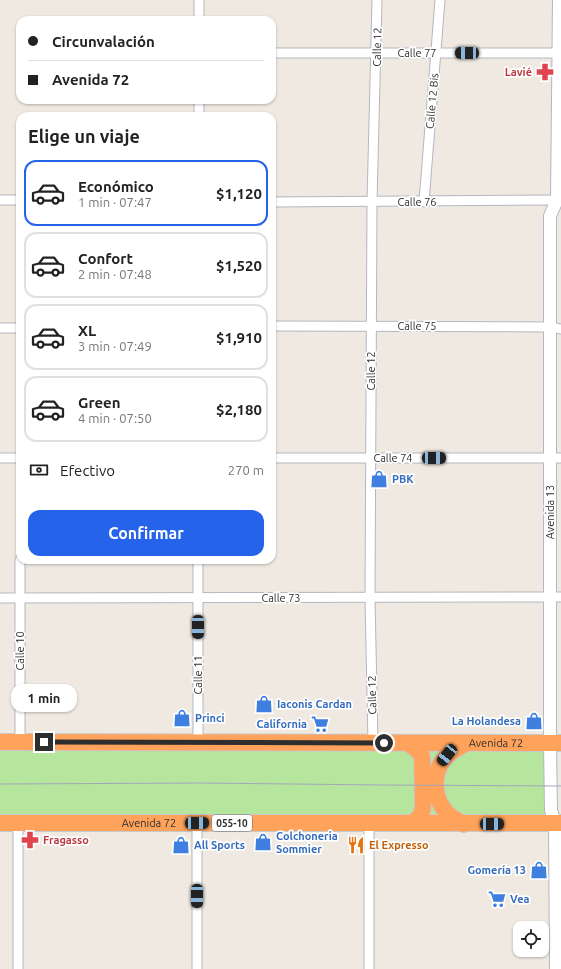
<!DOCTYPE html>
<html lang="es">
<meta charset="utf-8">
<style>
:root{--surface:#fff;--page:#f6f6f6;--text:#222;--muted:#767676;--line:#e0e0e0;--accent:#2563eb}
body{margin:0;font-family:Ubuntu,sans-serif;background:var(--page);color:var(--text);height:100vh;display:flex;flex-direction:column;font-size:15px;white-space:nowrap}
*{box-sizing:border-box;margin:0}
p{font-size:13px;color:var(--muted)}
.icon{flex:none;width:22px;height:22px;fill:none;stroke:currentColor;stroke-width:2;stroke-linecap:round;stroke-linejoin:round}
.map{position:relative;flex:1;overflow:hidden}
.drawer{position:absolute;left:16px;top:112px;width:260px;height:452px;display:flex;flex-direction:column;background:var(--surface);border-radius:12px;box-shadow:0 1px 3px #0004}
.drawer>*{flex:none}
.guide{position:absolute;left:16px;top:16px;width:260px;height:88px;border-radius:12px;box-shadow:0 1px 3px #0004;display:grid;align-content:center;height:88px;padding:0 12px;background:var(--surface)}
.controls{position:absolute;left:513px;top:921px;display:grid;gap:8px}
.controls a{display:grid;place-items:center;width:36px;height:36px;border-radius:8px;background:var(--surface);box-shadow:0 1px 3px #0004;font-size:20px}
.end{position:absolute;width:18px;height:18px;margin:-9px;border:5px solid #2e2e2e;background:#fff;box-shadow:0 0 0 2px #fff}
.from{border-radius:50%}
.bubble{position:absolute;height:28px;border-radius:12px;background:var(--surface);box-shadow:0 1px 3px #0004;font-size:13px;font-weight:700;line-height:28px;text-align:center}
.car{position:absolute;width:12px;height:24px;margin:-12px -6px;border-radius:5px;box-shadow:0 0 3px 1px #0007;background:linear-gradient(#222 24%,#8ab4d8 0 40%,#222 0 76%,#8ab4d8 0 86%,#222 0)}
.guide b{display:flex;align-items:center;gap:14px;height:38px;font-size:15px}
.guide b+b{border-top:1px solid var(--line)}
.guide i{width:10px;height:10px;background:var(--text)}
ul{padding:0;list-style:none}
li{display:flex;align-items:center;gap:12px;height:66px;margin:0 8px 6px;padding:0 4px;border:2px solid var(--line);border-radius:12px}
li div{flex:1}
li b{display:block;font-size:15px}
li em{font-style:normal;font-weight:700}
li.selected{border-color:var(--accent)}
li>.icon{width:36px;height:36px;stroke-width:1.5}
h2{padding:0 12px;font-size:18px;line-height:48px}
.pay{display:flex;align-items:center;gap:10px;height:44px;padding:0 12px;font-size:15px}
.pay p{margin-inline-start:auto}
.action{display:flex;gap:8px;margin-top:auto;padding:8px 12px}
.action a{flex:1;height:46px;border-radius:12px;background:var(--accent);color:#fff;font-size:16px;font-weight:700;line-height:46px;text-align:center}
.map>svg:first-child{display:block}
.green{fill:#b6e59e}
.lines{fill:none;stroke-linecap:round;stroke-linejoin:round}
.street-casing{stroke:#b4b7c1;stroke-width:11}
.secondary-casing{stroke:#b4b7c1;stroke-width:14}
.highway-casing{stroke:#c9c9c9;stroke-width:18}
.street{stroke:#fff;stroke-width:9}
.secondary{stroke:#fff;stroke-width:12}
.highway{stroke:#ffa35c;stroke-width:16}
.tram{stroke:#a3a6b8;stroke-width:1}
.route{stroke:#2e2e2e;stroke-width:5}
.labels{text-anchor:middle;stroke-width:3.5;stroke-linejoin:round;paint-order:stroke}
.shield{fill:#fff;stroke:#6d6d6d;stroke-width:1}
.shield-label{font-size:10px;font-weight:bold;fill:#2e2e2e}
.street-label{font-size:11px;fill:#2e2e2e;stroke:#fff}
.health-label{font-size:11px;font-weight:bold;fill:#be3a42;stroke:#fff;text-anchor:end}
.shop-label{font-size:11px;font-weight:bold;fill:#366cbe;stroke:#fff;text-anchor:start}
.food-label{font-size:11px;font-weight:bold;fill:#c56008;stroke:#fff;text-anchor:start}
</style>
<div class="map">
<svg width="561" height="969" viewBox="0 0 561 969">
<rect width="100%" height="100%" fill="#efe9e1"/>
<g class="green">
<path d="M0,749L411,750L418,757L415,817L0,819Z"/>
<path d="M422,750H447L434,763L443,818L423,819Z"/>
<path d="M466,750H546V819L465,818L444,802L443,770L448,762Z"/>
</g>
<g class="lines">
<g class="street-casing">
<g id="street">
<path d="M199,0V20"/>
<path d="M272,53H561"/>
<path d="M199,116V100"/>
<path d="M0,200H20"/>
<path d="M272,202L561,200"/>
<path d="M424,202L440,0"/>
<path d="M272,326L551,327L561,329"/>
<path d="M0,328H20"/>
<path d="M0,458H20"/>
<path d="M272,458H561"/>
<path d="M0,598L561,597"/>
<path d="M20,742V560"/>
<path d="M198,742V560"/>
<path d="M373,743L370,598L372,202L377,0"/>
<path d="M18,823V969"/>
<path d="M369,823V969"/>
<path d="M197,969V823"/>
</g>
</g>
<g class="secondary-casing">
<path id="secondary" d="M556,969L555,823L551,810L550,743V216L557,200L559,0"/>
</g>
<g class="highway-casing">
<g id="highway">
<path id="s1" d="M0,742L561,743"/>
<path d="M408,743L417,750L422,756L423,808L420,817L412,823"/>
<path id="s2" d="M0,823H561"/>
<path d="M464,824C458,821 452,818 448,814C432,798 431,770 448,755C453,750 460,747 466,743"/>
</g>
</g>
<use href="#street" class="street"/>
<use href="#secondary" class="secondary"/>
<use href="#highway" class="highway"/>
<path class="tram" d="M0,784L201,783L382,785L561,786"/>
</g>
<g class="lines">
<path class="route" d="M44,742L384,743"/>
</g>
<defs>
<g id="pharmacy-bare" transform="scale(1.38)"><path d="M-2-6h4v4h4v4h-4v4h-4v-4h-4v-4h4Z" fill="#e0444e" stroke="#fff" stroke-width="2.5" paint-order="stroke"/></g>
<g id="shop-bare" transform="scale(1.38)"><path d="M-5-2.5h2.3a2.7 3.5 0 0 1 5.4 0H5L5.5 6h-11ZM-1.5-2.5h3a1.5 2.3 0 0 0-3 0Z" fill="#3f7fe0" stroke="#fff" stroke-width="2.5" paint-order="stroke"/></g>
<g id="supermarket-bare" transform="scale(1.38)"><path d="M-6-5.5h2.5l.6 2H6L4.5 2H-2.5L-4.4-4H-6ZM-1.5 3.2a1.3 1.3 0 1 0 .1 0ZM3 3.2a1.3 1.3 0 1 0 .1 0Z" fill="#3f7fe0" stroke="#fff" stroke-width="2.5" paint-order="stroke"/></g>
<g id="restaurant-bare" transform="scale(1.38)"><path d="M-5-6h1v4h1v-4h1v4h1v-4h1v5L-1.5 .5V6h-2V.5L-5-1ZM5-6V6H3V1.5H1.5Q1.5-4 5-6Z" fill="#e8710a" stroke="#fff" stroke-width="2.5" paint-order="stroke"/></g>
</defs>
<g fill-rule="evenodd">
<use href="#pharmacy-bare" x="545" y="72"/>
<use href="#shop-bare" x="379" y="479"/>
<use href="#shop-bare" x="264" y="704"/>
<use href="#shop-bare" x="182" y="718"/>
<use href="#shop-bare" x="534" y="721"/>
<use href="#supermarket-bare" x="320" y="724"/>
<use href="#pharmacy-bare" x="30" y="840"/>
<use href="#shop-bare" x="263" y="842"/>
<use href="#shop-bare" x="181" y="845"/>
<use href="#restaurant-bare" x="356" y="845"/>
<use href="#shop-bare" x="539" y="870"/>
<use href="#supermarket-bare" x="497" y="899"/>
</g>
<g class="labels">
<rect class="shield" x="212" y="815" width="40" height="16" rx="3"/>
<g class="shield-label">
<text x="232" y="827">055-10</text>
</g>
<g class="street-label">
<text transform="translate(377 47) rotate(-89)" y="4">Calle 12</text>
<text x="417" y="57">Calle 77</text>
<text transform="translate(432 101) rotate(-85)" y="4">Calle 12 Bis</text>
<text x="417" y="206">Calle 76</text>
<text x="417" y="330">Calle 75</text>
<text transform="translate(371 371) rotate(-90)" y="4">Calle 12</text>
<text x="393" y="462">Calle 74</text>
<text transform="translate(550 512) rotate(-90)" y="4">Avenida 13</text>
<text x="281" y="602">Calle 73</text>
<text transform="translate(20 651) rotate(-90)" y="4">Calle 10</text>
<text transform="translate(198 675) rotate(-90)" y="4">Calle 11</text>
<text transform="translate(372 695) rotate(-91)" y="4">Calle 12</text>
<text dy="4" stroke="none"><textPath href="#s1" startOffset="496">Avenida 72</textPath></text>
<text dy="4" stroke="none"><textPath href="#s2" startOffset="149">Avenida 72</textPath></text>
</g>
<g class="health-label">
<text x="532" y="76">Lavié</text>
<text x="43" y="844" text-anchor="start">Fragasso</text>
</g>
<g class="shop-label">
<text x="392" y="483">PBK</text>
<text x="277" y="708">Iaconis Cardan</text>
<text x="195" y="722">Princi</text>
<text x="521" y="725" text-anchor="end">La Holandesa</text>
<text x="307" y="728" text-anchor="end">California</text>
<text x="276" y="840">Colchoneria<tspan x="276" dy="13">Sommier</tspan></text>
<text x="194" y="849">All Sports</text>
<text x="526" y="874" text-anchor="end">Gomería 13</text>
<text x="510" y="903">Vea</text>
</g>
<g class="food-label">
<text x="369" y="849">El Expresso</text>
</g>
</g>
</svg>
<div class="controls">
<a><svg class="icon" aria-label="locate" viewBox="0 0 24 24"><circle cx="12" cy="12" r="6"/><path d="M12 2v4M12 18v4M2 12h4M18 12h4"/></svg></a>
</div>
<i class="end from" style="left:384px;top:743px"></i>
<i class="end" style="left:44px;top:742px"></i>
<div class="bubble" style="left:11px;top:684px;width:66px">1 min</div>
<i class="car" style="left:467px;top:53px;rotate:270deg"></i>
<i class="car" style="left:434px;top:458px;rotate:90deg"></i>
<i class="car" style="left:198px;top:627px;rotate:180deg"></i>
<i class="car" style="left:447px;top:755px;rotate:218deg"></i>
<i class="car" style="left:197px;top:823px;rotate:89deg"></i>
<i class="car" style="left:492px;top:824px;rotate:90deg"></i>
<i class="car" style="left:197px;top:896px;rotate:180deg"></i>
<div class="guide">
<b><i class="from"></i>Circunvalación</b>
<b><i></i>Avenida 72</b>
</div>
<section class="drawer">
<h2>Elige un viaje</h2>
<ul>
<li class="selected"><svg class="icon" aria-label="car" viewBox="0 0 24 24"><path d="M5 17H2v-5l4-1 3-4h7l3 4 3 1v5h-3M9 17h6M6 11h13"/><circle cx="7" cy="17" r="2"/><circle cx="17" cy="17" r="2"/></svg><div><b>Económico</b><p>1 min · 07:47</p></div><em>$1,120</em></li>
<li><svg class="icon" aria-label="car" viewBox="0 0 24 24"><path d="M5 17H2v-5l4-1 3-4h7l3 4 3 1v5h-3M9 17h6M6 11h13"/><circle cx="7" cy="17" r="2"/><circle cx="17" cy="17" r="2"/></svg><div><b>Confort</b><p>2 min · 07:48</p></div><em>$1,520</em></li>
<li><svg class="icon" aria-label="car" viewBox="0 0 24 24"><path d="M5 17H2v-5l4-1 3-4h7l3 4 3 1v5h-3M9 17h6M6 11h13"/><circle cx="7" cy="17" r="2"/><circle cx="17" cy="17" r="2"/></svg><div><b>XL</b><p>3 min · 07:49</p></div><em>$1,910</em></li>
<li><svg class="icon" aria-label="car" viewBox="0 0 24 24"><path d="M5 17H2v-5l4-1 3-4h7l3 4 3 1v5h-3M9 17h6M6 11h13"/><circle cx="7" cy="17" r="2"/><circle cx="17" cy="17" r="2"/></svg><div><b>Green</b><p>4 min · 07:50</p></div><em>$2,180</em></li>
</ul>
<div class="pay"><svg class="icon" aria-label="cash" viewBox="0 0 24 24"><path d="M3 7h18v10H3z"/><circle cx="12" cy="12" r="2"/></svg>Efectivo<p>270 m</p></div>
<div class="action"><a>Confirmar</a></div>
</section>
</div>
